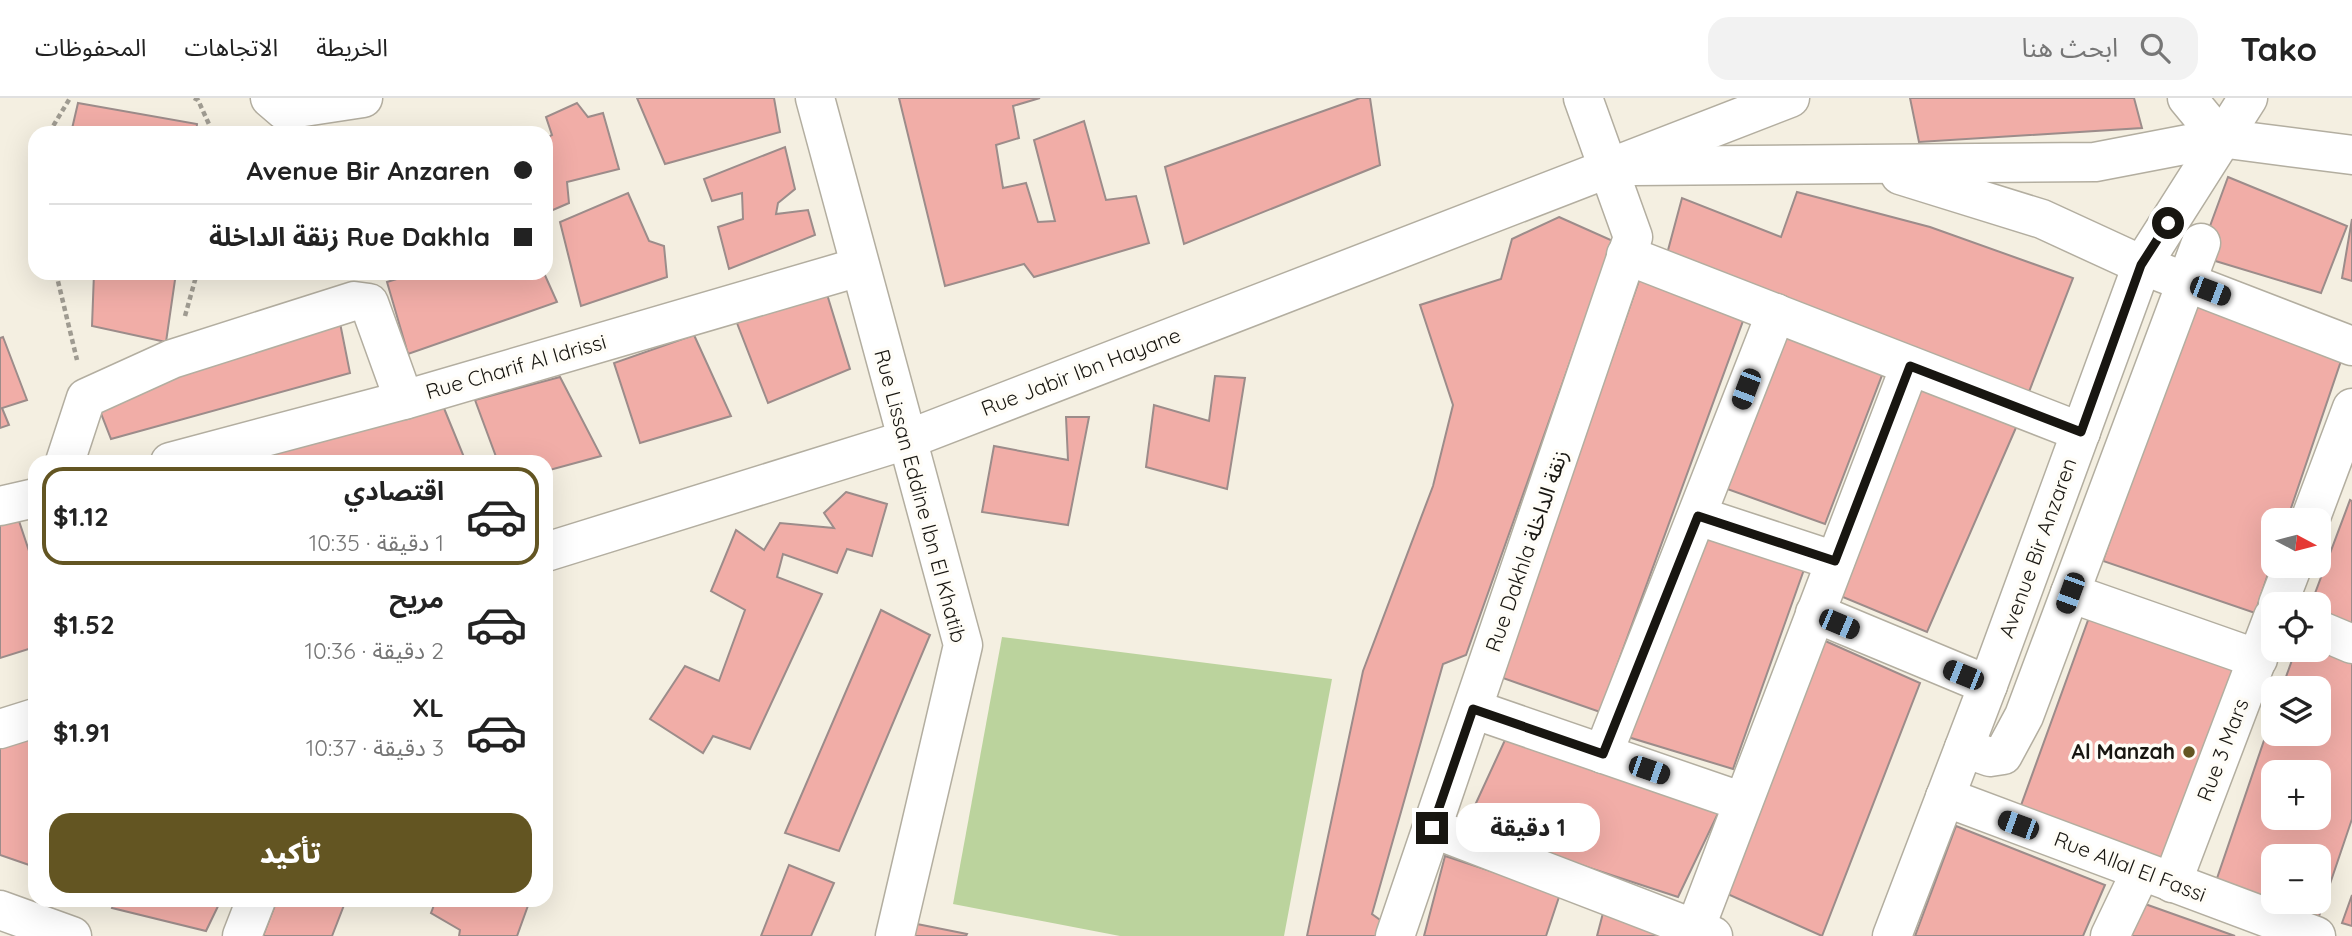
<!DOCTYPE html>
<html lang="ar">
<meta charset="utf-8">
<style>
:root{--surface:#fff;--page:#f2f2f2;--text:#222;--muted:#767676;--line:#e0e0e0;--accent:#635522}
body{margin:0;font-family:Quicksand,"Noto Sans Arabic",sans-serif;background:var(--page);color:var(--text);direction:rtl;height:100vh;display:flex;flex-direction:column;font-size:26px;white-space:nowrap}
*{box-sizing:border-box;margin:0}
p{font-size:23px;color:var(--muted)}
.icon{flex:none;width:38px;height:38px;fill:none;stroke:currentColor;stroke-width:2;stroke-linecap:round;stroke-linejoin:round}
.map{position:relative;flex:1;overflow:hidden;direction:ltr}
.sheet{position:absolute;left:28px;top:357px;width:525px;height:452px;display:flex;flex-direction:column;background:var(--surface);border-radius:21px;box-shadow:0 7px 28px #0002;direction:rtl}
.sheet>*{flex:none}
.hud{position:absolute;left:28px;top:28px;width:525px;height:154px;border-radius:21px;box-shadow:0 7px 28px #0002;direction:rtl;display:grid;align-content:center;height:154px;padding:0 21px;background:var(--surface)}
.needle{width:46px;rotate:97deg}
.controls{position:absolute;left:2261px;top:410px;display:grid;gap:14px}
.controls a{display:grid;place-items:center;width:70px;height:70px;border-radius:14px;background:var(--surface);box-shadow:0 7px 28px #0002;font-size:35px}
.end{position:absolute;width:32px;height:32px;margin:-16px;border:9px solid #181611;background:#fff;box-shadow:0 0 0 4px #fff}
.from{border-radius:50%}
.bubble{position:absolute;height:49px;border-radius:21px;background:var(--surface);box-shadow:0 7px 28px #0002;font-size:23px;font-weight:800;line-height:49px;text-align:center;direction:rtl}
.car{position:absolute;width:21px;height:42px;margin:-21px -10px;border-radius:9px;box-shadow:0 0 5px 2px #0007;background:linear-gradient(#222 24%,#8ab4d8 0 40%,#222 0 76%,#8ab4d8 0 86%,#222 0)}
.hud b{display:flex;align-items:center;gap:24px;height:66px;font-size:26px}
.hud b+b{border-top:2px solid var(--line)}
.hud i{width:18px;height:18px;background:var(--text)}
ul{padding:12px 0 0;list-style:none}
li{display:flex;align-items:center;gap:21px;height:98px;margin:0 14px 10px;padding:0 7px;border:4px solid transparent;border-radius:21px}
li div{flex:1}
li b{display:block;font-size:26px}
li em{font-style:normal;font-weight:800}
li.on{border-color:var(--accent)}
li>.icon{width:63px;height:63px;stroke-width:1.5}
.primary-button{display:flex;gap:14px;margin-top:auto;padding:14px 21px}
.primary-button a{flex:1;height:80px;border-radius:21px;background:var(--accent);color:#fff;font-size:28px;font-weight:800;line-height:80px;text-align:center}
header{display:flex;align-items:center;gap:42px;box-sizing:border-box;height:98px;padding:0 35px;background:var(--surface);border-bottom:2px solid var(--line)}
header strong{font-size:33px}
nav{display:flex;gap:38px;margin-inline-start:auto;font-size:24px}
.search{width:490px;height:63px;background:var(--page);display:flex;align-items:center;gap:18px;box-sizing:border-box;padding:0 24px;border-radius:21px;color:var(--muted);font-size:26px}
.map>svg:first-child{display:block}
.green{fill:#bbd39d}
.building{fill:#f1ada7;stroke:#9c8c8a;stroke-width:2;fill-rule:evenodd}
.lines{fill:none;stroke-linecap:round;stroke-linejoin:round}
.minor-casing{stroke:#b3aea0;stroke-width:41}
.path{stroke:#9f9b91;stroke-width:4.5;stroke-dasharray:5 3.5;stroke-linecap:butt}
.minor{stroke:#fff;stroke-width:38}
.route{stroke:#181611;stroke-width:9}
.poi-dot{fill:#635522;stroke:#fffdf7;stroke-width:2.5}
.labels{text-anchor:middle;stroke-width:7;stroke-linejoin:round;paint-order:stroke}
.street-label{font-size:21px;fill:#181611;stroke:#fffdf7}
.poi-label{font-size:21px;font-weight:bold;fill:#181611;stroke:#fffdf7;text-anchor:end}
</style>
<header>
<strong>Tako</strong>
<div class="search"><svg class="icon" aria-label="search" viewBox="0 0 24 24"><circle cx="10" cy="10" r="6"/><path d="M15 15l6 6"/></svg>ابحث هنا</div>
<nav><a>الخريطة</a><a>الاتجاهات</a><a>المحفوظات</a></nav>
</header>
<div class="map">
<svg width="2352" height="838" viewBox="0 0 2352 838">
<rect width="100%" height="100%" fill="#f4efe1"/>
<path class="green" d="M1002,539L1332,581L1284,838H1120L953,806Z"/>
<g class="building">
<path d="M637,0H774L780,34L665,66Z"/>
<path d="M899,0H1040L1013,8L1019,40L996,47L1003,90L1026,85L1038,124L1055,123L1034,42L1084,23L1106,102L1136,98L1149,145L1034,179L1024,166L945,188Z"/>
<path d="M1360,0H1370L1380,67L1184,146L1165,69Z"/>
<path d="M1910,0H2134L2142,30L1919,44Z"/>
<path d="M78,5L197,26L196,35H71Z"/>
<path d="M577,5L588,19L603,15L619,71L567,84L569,105L546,115V40L552,37L546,19Z"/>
<path d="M785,49L795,91L778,105L776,116L808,112L815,137L729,171L718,129L743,121L742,95L712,103L704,81Z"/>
<path d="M2228,79L2347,128L2321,195L2199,158Z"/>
<path d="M1797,94L1930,129L2073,180L2027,299L1667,156L1682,100L1781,139Z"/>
<path d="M628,95L649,143L664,148L667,179L581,208L560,124Z"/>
<path d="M1559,119L1613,143L1466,557L1443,566L1372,816L1383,824L1377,838H1307L1363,573L1433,388L1453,307L1420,207L1501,181L1512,141Z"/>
<path d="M2352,121V183L2342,180Z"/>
<path d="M1642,174L1747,212L1600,614L1500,579Z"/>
<path d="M94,175H176L166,244L92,228Z"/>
<path d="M416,175H544L557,204L408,256L387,184Z"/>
<path d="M826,193L850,271L768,305L735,220Z"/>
<path d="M2192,202L2344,254L2287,422H2273V461L2255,515L2103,463Z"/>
<path d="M338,215L350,275L111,341L95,300Z"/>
<path d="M1778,231L1884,272L1825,426L1716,387Z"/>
<path d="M694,237L731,318L640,345L614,265Z"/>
<path d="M3,239L27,302L2,310L9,327L0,330V240Z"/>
<path d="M1215,278L1245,280L1227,391L1146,369L1154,307L1209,323Z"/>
<path d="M560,279L601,358L546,373V364H498L475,302Z"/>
<path d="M1910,285L2018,325L1927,534L1826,492Z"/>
<path d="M439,298L466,364H223Z"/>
<path d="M1066,319H1089L1068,427L982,414L994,348L1068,362Z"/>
<path d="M846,394L887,406L872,458L847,451L837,475L783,456L777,479L822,496L750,651L713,638L703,655L650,621L685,568L719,583L745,512L711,493L736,432L764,452L780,425L834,430L824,415Z"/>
<path d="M2350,402L2352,403V531L2319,519V506H2311Z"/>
<path d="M16,414L35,471V549L0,560V420Z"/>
<path d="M1701,436L1806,466L1733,671L1628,639Z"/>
<path d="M881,512L930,537L839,753L785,735Z"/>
<path d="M2091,514L2239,567L2163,778L2015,724Z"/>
<path d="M1814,538L1920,585L1822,838L1723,794Z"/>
<path d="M2296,551H2319L2352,560V721L2314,833L2211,798L2273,616V635H2319V590H2282ZM2273,674H2319V719H2273ZM2273,758H2319V803H2273Z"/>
<path d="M35,626V769L0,757V639Z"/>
<path d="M1511,629L1722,707L1678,799L1465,729Z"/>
<path d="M1956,728L2105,787L2083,838H1915Z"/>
<path d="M1445,758L1560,796L1546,838H1424Z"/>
<path d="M789,767L834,785L811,838H761Z"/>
<path d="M2352,797V828L2342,825Z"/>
<path d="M2131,801L2235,838H2116Z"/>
<path d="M115,802H221L206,833L112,810Z"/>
<path d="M277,802H346L332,838H263Z"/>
<path d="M436,802H530L517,838H459L460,832L431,815Z"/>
<path d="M1603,815L1669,838H1597Z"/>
<path d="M902,823L967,836L966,838H899Z"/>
</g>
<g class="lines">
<g class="minor-casing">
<g id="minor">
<path d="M270,0L284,12L363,0"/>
<path d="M815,0L963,547L895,838"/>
<path d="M2187,0L2220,40"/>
<path d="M1633,68L2095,64L2220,40L2352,57"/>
<path d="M1900,77L2042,121L2142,167L2352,248"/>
<path d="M1626,157L2081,334"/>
<path d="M65,364L86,300L172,261L354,203L369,205L404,302"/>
<path d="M170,364L404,302L859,169"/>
<path d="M0,408L35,400"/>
<path d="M1698,418L1835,463"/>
<path d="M2310,422L2352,310"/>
<path d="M546,454L906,342L1790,0"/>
<path d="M2070,495L2258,561"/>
<path d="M2278,506L2293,467"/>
<path d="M1815,515L1988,587"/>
<path d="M2319,532L2352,546"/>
<path d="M1473,611L1743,704"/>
<path d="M0,631L35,620"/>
<path d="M1964,650L1990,659L2003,657L2024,618L2201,145"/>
<path d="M1603,656L1776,215"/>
<path d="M1945,699L2316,838"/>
<path d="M1432,730L1713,838"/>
<path d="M2172,785L2273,519"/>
<path d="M0,812L72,838"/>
<path d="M1695,831L1910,268"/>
<path d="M242,838L256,802"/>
<path d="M1395,838L1633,139L1583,0"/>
<path d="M1892,838L1988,587L2142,167L2248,0"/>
<path d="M2110,838L2141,773"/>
</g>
</g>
<g class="path">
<path d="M194,0L198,2L213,35"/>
<path d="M49,35L70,0"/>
<path d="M56,175L77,262"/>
<path d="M185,218L197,175"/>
</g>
<use href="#minor" class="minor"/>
</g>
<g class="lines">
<path class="route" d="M1432,730L1473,611L1603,656L1698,418L1835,463L1910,268L2081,334L2141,167L2168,125"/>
</g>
<circle class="poi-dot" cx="2189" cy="654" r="7"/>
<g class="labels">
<g class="street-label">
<text transform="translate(516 269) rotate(-16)" y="7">Rue Charif Al Idrissi</text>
<text transform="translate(1081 274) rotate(-21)" y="7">Rue Jabir Ibn Hayane</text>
<text transform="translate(920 398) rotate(75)" y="7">Rue Lissan Eddine Ibn El Khatib</text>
<text transform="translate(2038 450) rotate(-70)" y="7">Avenue Bir Anzaren</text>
<text transform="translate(1527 453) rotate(-71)" y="7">Rue Dakhla زنقة الداخلة</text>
<text transform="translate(2223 652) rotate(-69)" y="7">Rue 3 Mars</text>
<text transform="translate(2130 769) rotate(21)" y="7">Rue Allal El Fassi</text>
</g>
<g class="poi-label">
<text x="2175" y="661">Al Manzah</text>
</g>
</g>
</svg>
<div class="controls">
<a><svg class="needle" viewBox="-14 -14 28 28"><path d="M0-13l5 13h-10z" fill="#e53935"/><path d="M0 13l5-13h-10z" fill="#767676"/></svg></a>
<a><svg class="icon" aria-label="locate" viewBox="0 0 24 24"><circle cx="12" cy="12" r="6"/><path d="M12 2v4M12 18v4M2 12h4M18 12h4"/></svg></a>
<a><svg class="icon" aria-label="layers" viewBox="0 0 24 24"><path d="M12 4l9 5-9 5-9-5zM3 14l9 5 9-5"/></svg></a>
<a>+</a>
<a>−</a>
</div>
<i class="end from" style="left:2168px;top:125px"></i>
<i class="end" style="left:1432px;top:730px"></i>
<div class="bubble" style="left:1456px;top:705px;width:144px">1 دقيقة</div>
<i class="car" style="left:2210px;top:193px;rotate:111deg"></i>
<i class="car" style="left:1746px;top:291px;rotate:201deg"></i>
<i class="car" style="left:2070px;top:495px;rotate:200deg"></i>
<i class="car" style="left:1839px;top:526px;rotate:113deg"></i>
<i class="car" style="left:1963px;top:577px;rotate:292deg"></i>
<i class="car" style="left:1649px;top:672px;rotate:109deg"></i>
<i class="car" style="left:2018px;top:727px;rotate:290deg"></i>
<div class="hud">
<b><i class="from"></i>Avenue Bir Anzaren</b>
<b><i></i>Rue Dakhla زنقة الداخلة</b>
</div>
<section class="sheet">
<ul>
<li class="on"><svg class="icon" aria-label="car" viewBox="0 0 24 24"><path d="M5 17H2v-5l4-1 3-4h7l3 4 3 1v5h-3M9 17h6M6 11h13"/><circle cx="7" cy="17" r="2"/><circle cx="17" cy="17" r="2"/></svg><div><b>اقتصادي</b><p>1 دقيقة · 10:35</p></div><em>$1.12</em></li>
<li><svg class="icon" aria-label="car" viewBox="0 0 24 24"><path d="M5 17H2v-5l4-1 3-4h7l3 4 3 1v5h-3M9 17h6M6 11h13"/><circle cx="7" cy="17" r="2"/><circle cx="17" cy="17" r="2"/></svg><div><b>مريح</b><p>2 دقيقة · 10:36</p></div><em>$1.52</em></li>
<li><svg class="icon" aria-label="car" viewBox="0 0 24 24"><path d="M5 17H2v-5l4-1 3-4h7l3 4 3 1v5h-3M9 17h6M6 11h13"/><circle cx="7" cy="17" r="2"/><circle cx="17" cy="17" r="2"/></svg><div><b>XL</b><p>3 دقيقة · 10:37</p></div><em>$1.91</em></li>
</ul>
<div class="primary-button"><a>تأكيد</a></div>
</section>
</div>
